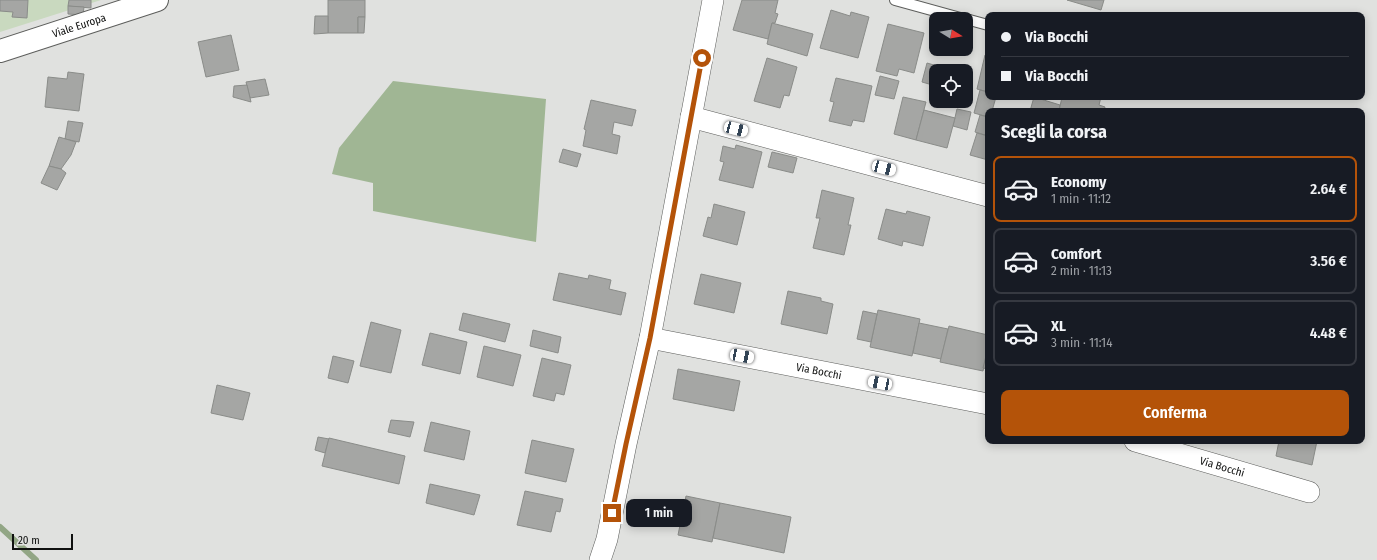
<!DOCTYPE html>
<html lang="it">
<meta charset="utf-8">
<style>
:root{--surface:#171b24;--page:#242831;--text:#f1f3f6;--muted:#9ea1a6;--line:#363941;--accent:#b45309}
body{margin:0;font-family:"Fira Sans Condensed",sans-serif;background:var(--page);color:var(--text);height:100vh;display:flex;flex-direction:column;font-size:15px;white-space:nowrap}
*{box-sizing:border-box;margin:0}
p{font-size:13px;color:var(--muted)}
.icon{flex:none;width:22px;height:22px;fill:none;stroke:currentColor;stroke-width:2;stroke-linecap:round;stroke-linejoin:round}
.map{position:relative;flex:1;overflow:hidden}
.side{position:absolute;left:985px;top:108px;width:380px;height:336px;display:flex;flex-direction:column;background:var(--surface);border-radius:8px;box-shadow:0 2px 10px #0003}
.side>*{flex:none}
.banner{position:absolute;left:985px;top:12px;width:380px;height:88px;border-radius:8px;box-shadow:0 2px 10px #0003;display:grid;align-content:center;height:88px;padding:0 16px;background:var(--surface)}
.needle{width:26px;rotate:101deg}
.buttons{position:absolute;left:929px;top:12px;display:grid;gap:8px}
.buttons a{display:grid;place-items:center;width:44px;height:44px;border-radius:8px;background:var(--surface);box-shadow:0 2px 10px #0003;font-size:20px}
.scale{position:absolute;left:12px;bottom:10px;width:61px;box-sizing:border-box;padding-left:4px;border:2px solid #101110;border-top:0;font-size:11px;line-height:14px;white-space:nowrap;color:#101110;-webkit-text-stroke:3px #e0e1df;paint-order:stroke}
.end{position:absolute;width:18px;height:18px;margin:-9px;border:5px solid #b45309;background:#fff;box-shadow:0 0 0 2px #fff}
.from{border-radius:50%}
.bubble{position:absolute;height:28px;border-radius:8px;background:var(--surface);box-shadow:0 2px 10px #0003;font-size:13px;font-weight:600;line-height:28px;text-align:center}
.car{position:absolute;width:12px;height:24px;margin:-12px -6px;border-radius:5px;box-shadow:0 0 3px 1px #0007;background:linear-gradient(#fff 24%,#345 0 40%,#fff 0 76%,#345 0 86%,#fff 0)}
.banner b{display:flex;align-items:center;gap:14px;height:38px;font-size:15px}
.banner b+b{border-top:1px solid var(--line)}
.banner i{width:10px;height:10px;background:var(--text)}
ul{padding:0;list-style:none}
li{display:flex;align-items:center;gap:12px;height:66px;margin:0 8px 6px;padding:0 8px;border:2px solid var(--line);border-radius:8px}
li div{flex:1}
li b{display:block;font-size:15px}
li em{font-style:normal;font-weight:600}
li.active{border-color:var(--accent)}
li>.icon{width:36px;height:36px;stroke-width:1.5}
h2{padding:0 16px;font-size:18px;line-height:48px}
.cta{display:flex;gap:8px;margin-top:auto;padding:8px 16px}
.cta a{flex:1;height:46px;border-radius:8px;background:var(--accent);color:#fff;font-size:16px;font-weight:600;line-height:46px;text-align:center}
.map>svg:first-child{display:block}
.green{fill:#c9d9bf}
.forest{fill:#a0b694}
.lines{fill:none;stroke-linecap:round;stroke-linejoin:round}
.stream{stroke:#92a685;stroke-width:6}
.building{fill:#a5a6a4;stroke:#8a8c89}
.lane-casing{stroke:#5d5e5c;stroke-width:12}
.street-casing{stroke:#5d5e5c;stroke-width:22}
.secondary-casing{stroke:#5d5e5c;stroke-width:24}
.lane{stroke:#fff;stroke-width:10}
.street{stroke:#fff;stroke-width:21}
.secondary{stroke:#fff;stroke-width:22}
.route{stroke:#b45309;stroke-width:5}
.labels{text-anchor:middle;stroke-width:3.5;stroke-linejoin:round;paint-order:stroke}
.street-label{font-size:11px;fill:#101110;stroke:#e0e1df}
</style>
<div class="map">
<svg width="1377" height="560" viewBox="0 0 1377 560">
<rect width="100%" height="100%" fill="#e0e1df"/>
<path class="green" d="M0,0H101L0,32Z"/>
<path class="forest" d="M393,81L546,99L536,242L373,211V183L332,174L339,148Z"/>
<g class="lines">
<path class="stream" d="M0,527L36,560"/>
</g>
<g class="building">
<path d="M0,0H28L27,18L12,17L13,12L0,11Z"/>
<path d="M69,0H91V8L68,6Z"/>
<path d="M328,0H365V17H358V33H328Z"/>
<path d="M742,0H778L775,13L778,14L775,23H772L768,39L733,30Z"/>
<path d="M1067,0H1104L1101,10Z"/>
<path d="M68,6L84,7L83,15L68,14Z"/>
<path d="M831,10L850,16L851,12L869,17L858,58L820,48Z"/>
<path d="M315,16H328V33L314,34Z"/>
<path d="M358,17H365L364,33H358Z"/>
<path d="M772,23L813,34L807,56L767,44Z"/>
<path d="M888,24L924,33L914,73L899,69L897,76L876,71Z"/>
<path d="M231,35L239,70L206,77L198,42Z"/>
<path d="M985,55H988V92L977,89Z"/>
<path d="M767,58L797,67L789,96L784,95L780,108L754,101Z"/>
<path d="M927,63L944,68L943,71H936V86L922,82Z"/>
<path d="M68,72L84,74L79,111L45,107L48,77L67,79Z"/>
<path d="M880,76L899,81L894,99L875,95Z"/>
<path d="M836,78L872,86L864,122L853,120L851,126L829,121L834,102L830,101Z"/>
<path d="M265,79L269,95L250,98L246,82Z"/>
<path d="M247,85L251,102L233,97L234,86Z"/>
<path d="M980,90L988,92V97H996L992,111H988V117L974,113Z"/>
<path d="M903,97L926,102L916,140L894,134Z"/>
<path d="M1034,97L1060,105L1059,111H1030Z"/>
<path d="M1062,97H1101L1099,105L1105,107L1104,111H1059Z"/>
<path d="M591,100L636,110L632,126L614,122L612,134L620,136L617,154L583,146L586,130L584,129Z"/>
<path d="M957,109L971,112L967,130L953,126Z"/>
<path d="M924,110L955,118L947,148L916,140Z"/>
<path d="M980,115L988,117V136L975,132Z"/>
<path d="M68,121L83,123L79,142L65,139Z"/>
<path d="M977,133L988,136V160L970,155Z"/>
<path d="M59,137L76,142L71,155L61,169L49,166Z"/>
<path d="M736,145L762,152L753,188L719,180L724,162L720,161L723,146L735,149Z"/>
<path d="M563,149L581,154L577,167L559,162Z"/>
<path d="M772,152L797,158L793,173L768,167Z"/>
<path d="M49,166L61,169L66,173L57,190L41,183Z"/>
<path d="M822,190L854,198L848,225H851L844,255L813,248L820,218H816Z"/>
<path d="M714,204L745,212L737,245L703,236L708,217L711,218Z"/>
<path d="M886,209L906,214L907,211L930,217L923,246L903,241L902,246L878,239Z"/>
<path d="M559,273L588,279L589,275L611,280L609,289L626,293L621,315L553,300Z"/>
<path d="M701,274L741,283L734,313L694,304Z"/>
<path d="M788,291L821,298V301L833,304L827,334L781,324Z"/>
<path d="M878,310L920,319L912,356L870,347Z"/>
<path d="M863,311L877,314L871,342L857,339Z"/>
<path d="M463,313L510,324L505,342L459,330Z"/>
<path d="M371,322L401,330L391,373L360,366Z"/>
<path d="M919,323L948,329L941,359L913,353Z"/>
<path d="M949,326L988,335V348L983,371L940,362Z"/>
<path d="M533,330L561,337L558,353L530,346Z"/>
<path d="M430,333L467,342L460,374L422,365Z"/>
<path d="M484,346L521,355L513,386L477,377Z"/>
<path d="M988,348V369L983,368Z"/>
<path d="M333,356L354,361L348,383L328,378Z"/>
<path d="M542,358L571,365L564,395L556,393L554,401L533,396Z"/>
<path d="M678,369L740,381L734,411L673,399Z"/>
<path d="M217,385L250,393L243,420L211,413Z"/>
<path d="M391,420L414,422L410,437L388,432Z"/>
<path d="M431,422L470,431L464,460L424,451Z"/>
<path d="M318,437L329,439L325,453L315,450Z"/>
<path d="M329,438L405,456L399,484L322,466Z"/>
<path d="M532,440L574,449L566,482L525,473Z"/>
<path d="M1279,441H1317L1312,465L1276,456Z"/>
<path d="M430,484L480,495L474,515L426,503Z"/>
<path d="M525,491L563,499L560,512L556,511L551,532L517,525Z"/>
<path d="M686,496L720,503L712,542L678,535Z"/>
<path d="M720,503L791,517L784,553L713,538Z"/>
</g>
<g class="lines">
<g class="lane-casing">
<g id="lane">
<path d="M895,0L964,19"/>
<path d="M966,19L988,25"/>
</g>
</g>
<g class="street-casing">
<g id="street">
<path d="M691,117L988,196"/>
<path id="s1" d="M650,338L988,404"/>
<path id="s2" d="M1135,441L1309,492"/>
<path d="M600,560L607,539L626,444L650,338L713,0"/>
</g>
</g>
<g class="secondary-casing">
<g id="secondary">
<path id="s3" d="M0,51L157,0"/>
</g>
</g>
<use href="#lane" class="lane"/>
<use href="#street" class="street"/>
<use href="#secondary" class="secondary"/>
</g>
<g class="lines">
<path class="route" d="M612,513L626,444L650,338L702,58"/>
</g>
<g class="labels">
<g class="street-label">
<text dy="4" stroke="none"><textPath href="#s3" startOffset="83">Viale Europa</textPath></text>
<text dy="4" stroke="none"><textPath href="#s1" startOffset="172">Via Bocchi</textPath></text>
<text dy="4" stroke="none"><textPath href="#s2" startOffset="91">Via Bocchi</textPath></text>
</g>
</g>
</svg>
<div class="buttons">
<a><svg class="needle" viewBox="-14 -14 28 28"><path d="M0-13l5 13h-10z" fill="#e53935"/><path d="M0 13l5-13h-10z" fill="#9ea1a6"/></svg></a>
<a><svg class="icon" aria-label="locate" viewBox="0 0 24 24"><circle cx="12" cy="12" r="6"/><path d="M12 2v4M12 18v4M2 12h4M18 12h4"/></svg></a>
</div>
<div class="scale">20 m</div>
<i class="end from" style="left:702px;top:58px"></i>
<i class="end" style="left:612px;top:513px"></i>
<div class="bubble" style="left:626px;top:499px;width:66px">1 min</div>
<i class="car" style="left:736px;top:129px;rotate:105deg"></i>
<i class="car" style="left:884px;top:168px;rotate:105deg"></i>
<i class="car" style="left:742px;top:356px;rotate:101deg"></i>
<i class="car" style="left:880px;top:383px;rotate:281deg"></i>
<div class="banner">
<b><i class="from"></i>Via Bocchi</b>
<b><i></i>Via Bocchi</b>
</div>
<section class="side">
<h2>Scegli la corsa</h2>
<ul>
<li class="active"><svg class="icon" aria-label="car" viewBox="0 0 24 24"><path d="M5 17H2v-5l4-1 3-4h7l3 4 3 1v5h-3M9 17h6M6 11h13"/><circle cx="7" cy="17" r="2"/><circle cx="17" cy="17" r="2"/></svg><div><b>Economy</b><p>1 min · 11:12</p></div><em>2.64 €</em></li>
<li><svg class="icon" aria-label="car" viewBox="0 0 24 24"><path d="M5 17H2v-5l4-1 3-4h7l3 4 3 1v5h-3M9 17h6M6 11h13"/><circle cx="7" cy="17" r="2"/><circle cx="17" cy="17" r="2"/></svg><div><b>Comfort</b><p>2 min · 11:13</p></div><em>3.56 €</em></li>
<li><svg class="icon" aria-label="car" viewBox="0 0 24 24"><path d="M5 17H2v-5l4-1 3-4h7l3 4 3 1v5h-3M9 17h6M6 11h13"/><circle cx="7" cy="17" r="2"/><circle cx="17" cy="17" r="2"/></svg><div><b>XL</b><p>3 min · 11:14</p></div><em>4.48 €</em></li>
</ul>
<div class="cta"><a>Conferma</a></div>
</section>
</div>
